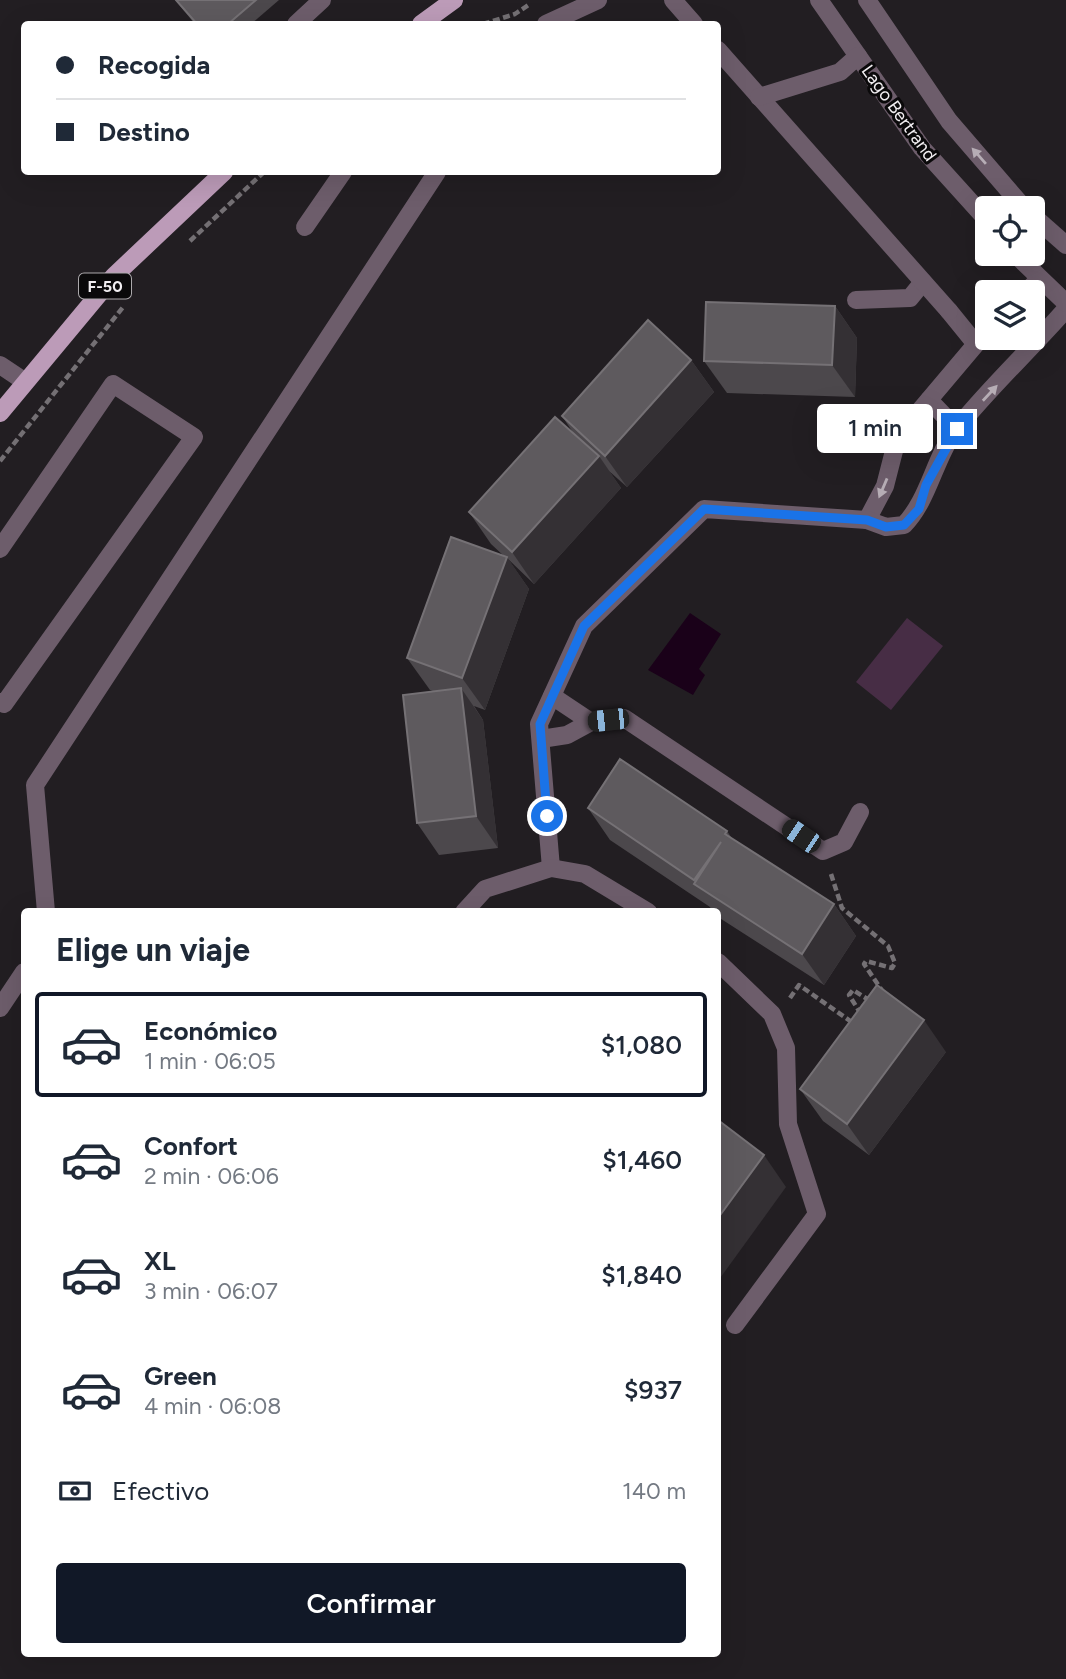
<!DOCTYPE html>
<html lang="es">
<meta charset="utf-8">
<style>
:root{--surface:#fff;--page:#f2f2f3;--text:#1f2937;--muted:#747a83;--line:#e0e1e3;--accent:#111827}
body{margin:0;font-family:Figtree,sans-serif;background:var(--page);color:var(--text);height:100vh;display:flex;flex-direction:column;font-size:26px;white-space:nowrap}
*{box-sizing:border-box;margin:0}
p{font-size:23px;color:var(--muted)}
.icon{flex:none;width:38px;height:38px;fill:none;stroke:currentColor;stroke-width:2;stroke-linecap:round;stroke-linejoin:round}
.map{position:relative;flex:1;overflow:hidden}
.sheet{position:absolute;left:21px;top:908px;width:700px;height:749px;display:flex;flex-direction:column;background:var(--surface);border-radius:7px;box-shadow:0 7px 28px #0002}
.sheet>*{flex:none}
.top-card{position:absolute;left:21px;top:21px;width:700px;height:154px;border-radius:7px;box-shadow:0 7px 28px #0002;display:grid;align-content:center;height:154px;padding:0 35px;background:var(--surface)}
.controls{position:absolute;left:975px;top:196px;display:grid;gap:14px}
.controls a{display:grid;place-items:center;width:70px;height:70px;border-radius:7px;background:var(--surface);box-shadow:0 7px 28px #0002;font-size:35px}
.end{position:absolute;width:32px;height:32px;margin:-16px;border:9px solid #1a73e8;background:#fff;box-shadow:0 0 0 4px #fff}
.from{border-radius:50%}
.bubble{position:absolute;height:49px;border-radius:7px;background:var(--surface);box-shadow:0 7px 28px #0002;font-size:23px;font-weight:600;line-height:49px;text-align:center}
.car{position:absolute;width:21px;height:42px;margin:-21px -10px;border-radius:9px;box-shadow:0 0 5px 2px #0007;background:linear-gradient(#222 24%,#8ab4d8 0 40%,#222 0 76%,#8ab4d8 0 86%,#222 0)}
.top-card b{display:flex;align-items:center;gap:24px;height:66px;font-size:26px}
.top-card b+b{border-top:2px solid var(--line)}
.top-card i{width:18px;height:18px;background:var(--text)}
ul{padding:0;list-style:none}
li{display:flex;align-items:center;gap:21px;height:105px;margin:0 14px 10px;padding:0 21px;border:4px solid transparent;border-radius:7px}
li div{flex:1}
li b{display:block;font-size:26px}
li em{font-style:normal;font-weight:600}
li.selected{border-color:var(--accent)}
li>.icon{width:63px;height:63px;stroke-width:1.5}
h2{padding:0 35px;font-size:32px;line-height:84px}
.pay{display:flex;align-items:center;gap:18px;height:77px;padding:0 35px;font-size:26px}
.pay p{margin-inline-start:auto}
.button{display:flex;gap:14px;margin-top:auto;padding:14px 35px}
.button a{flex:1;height:80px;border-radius:7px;background:var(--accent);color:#fff;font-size:28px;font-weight:600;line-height:80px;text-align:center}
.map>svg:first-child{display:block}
.green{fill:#472d45}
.water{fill:#1a0119}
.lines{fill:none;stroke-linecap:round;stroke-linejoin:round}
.path{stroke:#747074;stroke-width:4.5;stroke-dasharray:7 3.5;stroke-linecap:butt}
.lane{stroke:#6d5d6b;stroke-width:18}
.street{stroke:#6d5d6b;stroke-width:18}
.primary{stroke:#bc9bb8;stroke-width:18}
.wall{fill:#4c484c}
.shaded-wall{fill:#343034}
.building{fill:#5e5a5e;stroke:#757175;stroke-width:2}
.oneway{fill:#b6adb5}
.route{stroke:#1a73e8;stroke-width:9}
.labels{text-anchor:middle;stroke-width:6;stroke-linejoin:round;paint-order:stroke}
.shield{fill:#0a090a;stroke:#aca9ac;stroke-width:2}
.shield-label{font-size:16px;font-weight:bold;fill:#f1eef1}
.street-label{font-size:18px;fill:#f1eef1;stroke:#0a090a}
</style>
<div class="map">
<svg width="1066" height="1679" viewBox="0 0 1066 1679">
<rect width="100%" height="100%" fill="#221e22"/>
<path class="green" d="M907,618L943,646L891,710L856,682Z"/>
<path class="water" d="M690,613L721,634L699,669L705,675L693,695L648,670Z"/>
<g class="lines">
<g class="path">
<path d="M483,24L515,14L530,4"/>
<path d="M190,241L264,172"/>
<path d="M0,461L124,306"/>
<path d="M831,874L842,908L888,946L895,963L892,968L866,961L864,964L883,992"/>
<path d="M790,998L799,985L853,1023"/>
<path d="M861,1014L849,995L853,990L872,1002"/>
</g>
<g class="lane">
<path d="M305,227L343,172"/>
<path d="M1026,292L1039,279"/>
<path d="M856,300L910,298L923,282"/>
<path d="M949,311L975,343"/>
<path d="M929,400L957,429"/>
<path d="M867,520L885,486L895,447L911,421L987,331"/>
<path d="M0,549L113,384L194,437L4,704L0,702"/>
<path d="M552,696L591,722"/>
<path d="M541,739L567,735L591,722L624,718L823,851L844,842L860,812"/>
<path d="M551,868L539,724L584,626L704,509L867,520L886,527L904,525C930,498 934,457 958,427C991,386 1031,349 1066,309"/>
<path d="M464,912L485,889L551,868L585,874L648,912"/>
<path d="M718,962L772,1014L786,1048L788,1124L817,1214L735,1325"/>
</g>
<g class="street">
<path d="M673,0L694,24"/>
<path d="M819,0L922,148L987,220"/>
<path d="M867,0L949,121L1024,208"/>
<path d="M296,24L322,0"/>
<path d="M546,24L598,0"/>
<path d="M718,50L949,311"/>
<path d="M759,97L840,72L858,56"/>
<path d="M1032,215L1066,245"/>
<path d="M1015,254L1066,303"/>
<path d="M0,365L24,381"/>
<path d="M46,912L35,785L437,172"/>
<path d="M0,1008L24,972"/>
</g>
<g class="primary">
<path d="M421,24L454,0"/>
<path d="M0,413L114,276L224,172"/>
</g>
</g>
<g class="wall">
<path d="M175,0H279L251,24H195Z"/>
<path d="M835,306L857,338L855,397L727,393L704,361Z"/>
<path d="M691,360L714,392L627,487L609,471L621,488L534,584L508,559L529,589L485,710L474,706L483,720L498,848L439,855L417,823L433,691L430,690L407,658L505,557L491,544L469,512L574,434L562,416Z"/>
<path d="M588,808L727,831L733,840L834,904L856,936L824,985L718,917V912H713L710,907L610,840Z"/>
<path d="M946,1052L869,1155L823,1121L800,1089Z"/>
</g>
<g class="shaded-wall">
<path d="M835,306L857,338L855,397L832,365Z"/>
<path d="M691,360L714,392L627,487L605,456Z"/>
<path d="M599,456L621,488L534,584L512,552Z"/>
<path d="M507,557L529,589L485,710L462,678Z"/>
<path d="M461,688L483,720L498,848L476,816Z"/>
<path d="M721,842L700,889L694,880Z"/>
<path d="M834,904L856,936L824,985L802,954Z"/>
<path d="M924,1020L946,1052L869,1155L847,1124Z"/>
<path d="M764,1155L786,1187L718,1281V1218Z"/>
</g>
<g class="building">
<path d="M176,0H256L228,24H197Z"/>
<path d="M706,302L835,306L832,365L704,361Z"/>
<path d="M648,320L691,360L605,456L562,416Z"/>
<path d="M555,417L599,456L512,552L469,512Z"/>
<path d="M451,537L507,557L462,678L407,658Z"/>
<path d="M461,688L476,816L417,823L403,695Z"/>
<path d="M620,759L727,831L725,834L834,904L802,954L694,884L721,842L694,880L588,808Z"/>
<path d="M877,985L924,1020L847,1124L800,1089Z"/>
<path d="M718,1120L764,1155L718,1218Z"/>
</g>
<defs><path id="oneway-solid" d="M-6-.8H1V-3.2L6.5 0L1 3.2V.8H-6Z" transform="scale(1.75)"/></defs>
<g class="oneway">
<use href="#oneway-solid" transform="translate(979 156) rotate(-131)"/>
<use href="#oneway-solid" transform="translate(990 393) rotate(-47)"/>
<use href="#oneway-solid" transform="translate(883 488) rotate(113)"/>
</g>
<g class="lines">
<path class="route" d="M547,816L540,724L584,626L704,509L867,520L886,527L904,525L919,509L926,485L957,429"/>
</g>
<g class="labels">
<rect class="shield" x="79" y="273.5" width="52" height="25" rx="5"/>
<g class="shield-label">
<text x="105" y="292">F-50</text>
</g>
<g class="street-label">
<text transform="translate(899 113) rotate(54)" y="6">Lago Bertrand</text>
</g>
</g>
</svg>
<div class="controls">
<a><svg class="icon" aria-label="locate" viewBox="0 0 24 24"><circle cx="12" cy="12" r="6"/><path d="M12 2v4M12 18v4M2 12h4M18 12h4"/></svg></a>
<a><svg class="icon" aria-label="layers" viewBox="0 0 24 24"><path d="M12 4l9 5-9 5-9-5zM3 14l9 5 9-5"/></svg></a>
</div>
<i class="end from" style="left:547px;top:816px"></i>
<i class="end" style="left:957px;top:429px"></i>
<div class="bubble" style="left:817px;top:404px;width:116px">1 min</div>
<i class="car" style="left:608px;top:720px;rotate:264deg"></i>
<i class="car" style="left:801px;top:836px;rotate:304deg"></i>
<div class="top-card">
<b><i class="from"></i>Recogida</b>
<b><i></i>Destino</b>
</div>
<section class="sheet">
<h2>Elige un viaje</h2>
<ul>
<li class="selected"><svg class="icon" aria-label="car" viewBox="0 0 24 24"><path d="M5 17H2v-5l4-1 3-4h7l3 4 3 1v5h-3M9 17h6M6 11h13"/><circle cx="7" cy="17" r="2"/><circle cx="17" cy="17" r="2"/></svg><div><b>Económico</b><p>1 min · 06:05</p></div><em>$1,080</em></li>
<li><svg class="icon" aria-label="car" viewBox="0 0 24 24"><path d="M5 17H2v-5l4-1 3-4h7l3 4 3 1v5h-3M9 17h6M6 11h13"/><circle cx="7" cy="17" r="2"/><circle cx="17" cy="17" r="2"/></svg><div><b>Confort</b><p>2 min · 06:06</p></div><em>$1,460</em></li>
<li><svg class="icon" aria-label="car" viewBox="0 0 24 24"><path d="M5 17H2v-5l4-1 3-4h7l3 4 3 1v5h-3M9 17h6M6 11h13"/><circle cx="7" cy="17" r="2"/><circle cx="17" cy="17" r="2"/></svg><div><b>XL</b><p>3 min · 06:07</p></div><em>$1,840</em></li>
<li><svg class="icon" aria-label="car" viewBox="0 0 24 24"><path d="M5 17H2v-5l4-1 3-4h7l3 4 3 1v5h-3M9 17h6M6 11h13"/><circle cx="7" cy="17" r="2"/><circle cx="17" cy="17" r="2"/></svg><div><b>Green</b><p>4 min · 06:08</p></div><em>$937</em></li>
</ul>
<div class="pay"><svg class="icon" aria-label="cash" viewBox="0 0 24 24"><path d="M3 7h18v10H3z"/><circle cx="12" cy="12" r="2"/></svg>Efectivo<p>140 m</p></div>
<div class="button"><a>Confirmar</a></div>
</section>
</div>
